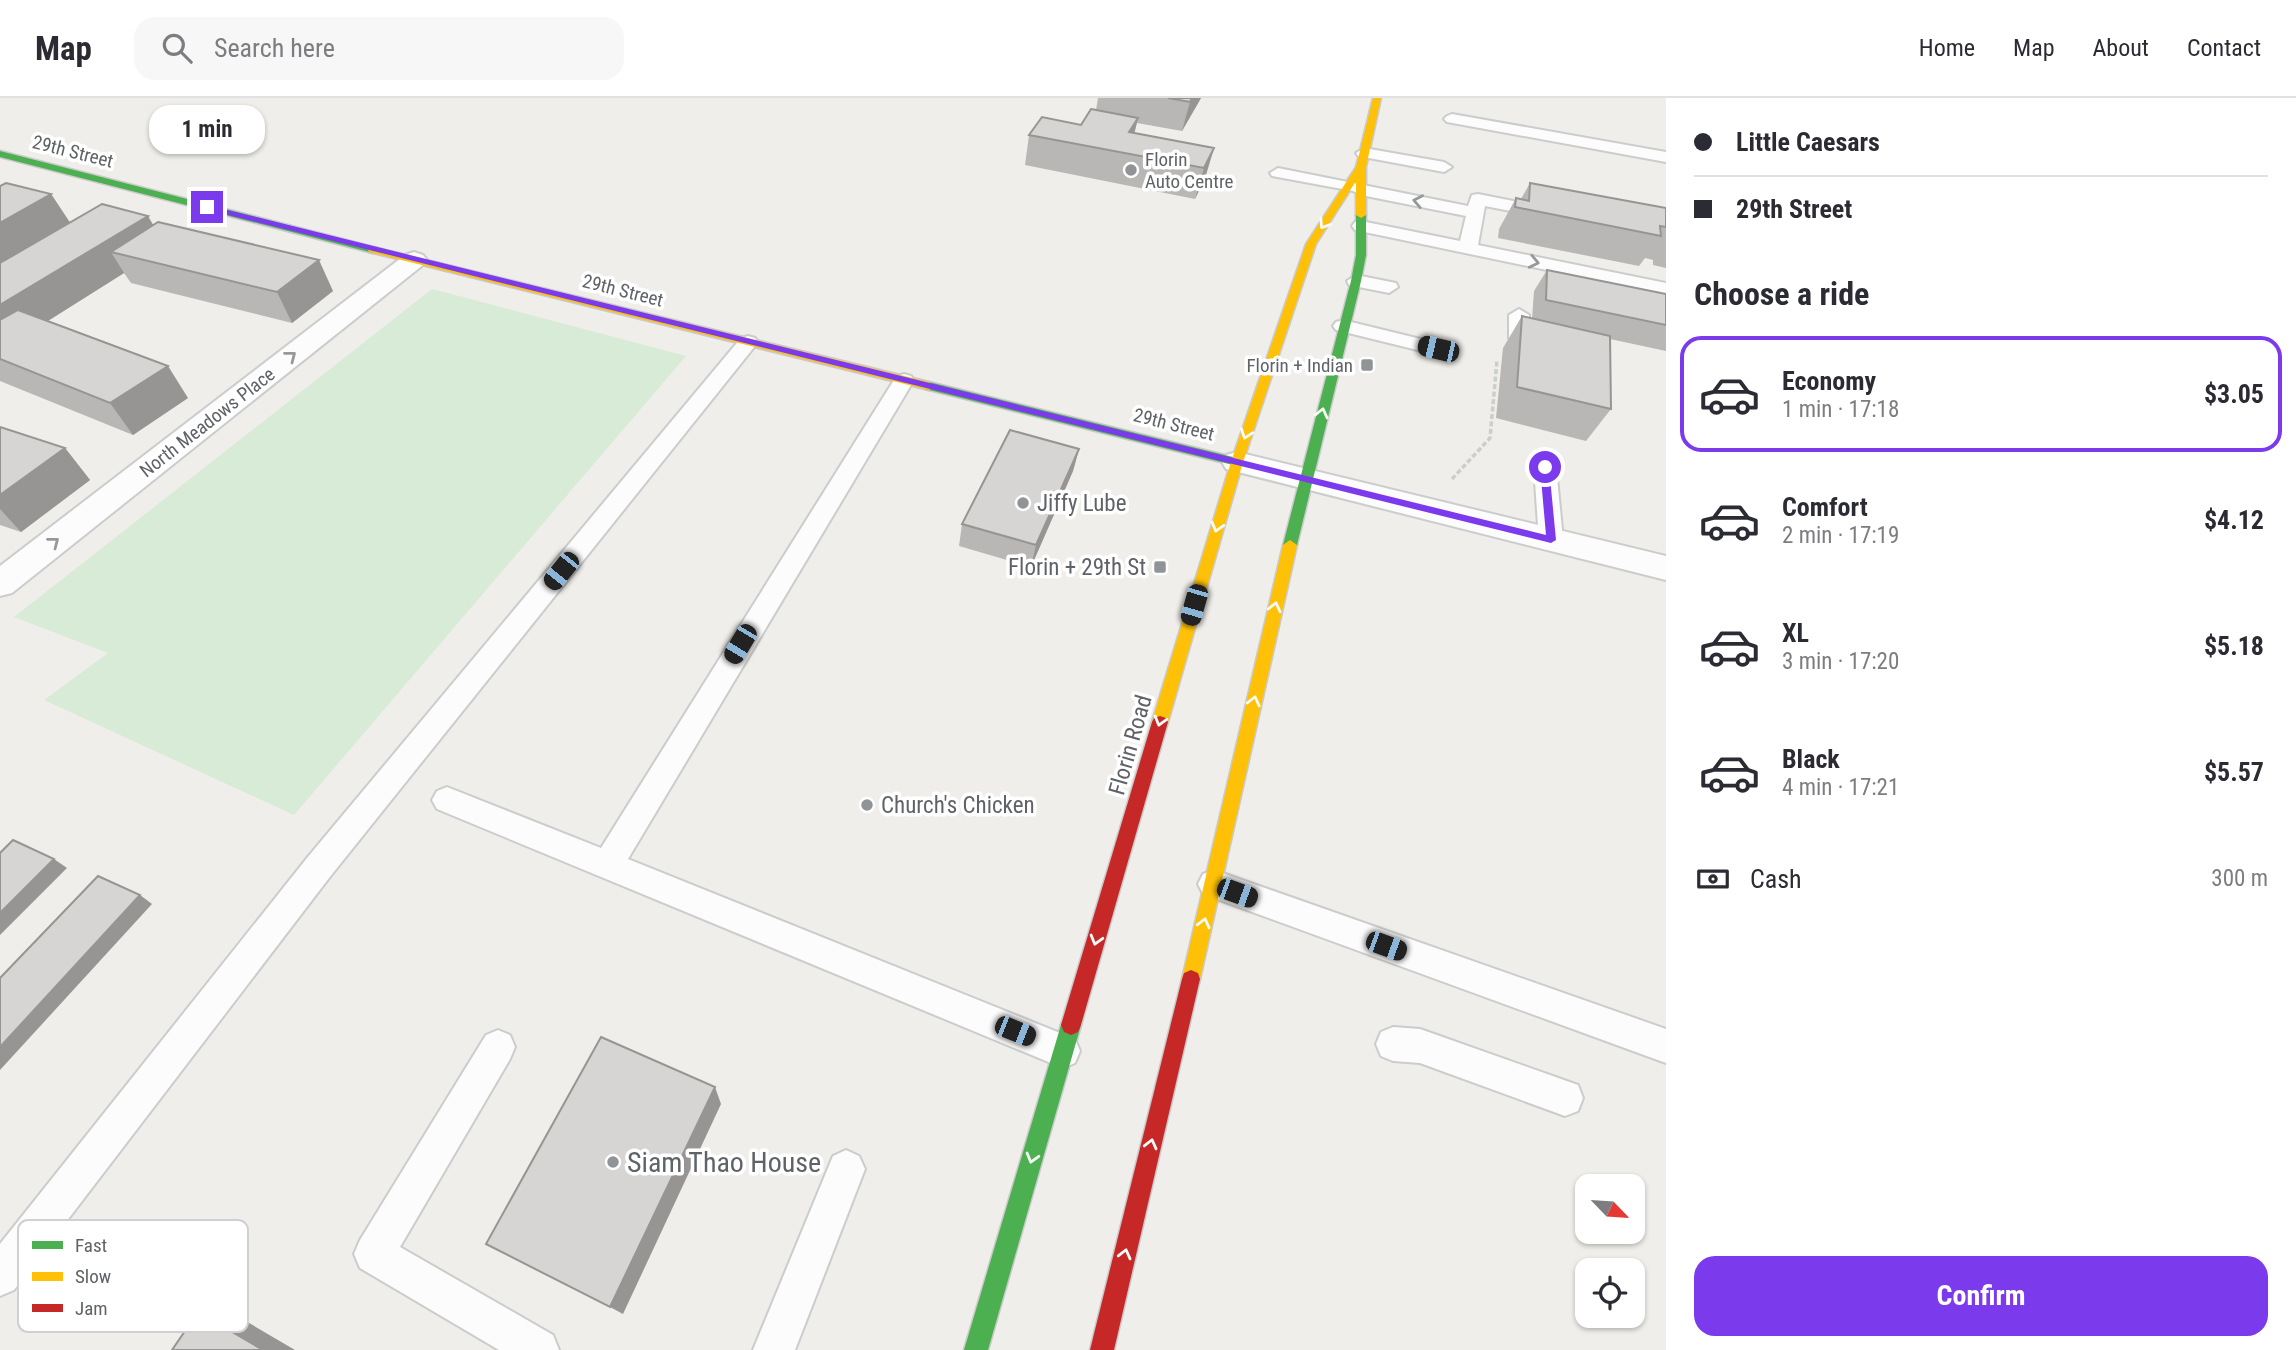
<!DOCTYPE html>
<meta charset="utf-8">
<style>
:root{--surface:#fff;--page:#f7f7f7;--text:#2b2b33;--muted:#7c7c81;--line:#e1e1e2;--accent:#7c3aed}
body{margin:0;font-family:"Roboto Condensed",sans-serif;background:var(--page);color:var(--text);height:100vh;display:flex;flex-direction:column;font-size:26px;white-space:nowrap}
*{box-sizing:border-box;margin:0}
p{font-size:23px;color:var(--muted)}
.icon{flex:none;width:38px;height:38px;fill:none;stroke:currentColor;stroke-width:2;stroke-linecap:round;stroke-linejoin:round}
.map{position:relative;flex:1;overflow:hidden}
.panel{display:flex;flex-direction:column;background:var(--surface);width:630px}
.panel>*{flex:none}
.guide{display:grid;align-content:center;height:154px;padding:0 28px;background:var(--surface)}
.needle{width:46px;rotate:115deg}
.controls{position:absolute;left:1575px;top:1076px;display:grid;gap:14px}
.controls a{display:grid;place-items:center;width:70px;height:70px;border-radius:14px;background:var(--surface);box-shadow:0 2px 5px #0004;font-size:35px}
.end{position:absolute;width:32px;height:32px;margin:-16px;border:9px solid #7c3aed;background:#fff;box-shadow:0 0 0 4px #fff}
.from{border-radius:50%}
.bubble{position:absolute;height:49px;border-radius:21px;background:var(--surface);box-shadow:0 2px 5px #0004;font-size:23px;font-weight:700;line-height:49px;text-align:center}
.car{position:absolute;width:21px;height:42px;margin:-21px -10px;border-radius:9px;box-shadow:0 0 5px 2px #0007;background:linear-gradient(#222 24%,#8ab4d8 0 40%,#222 0 76%,#8ab4d8 0 86%,#222 0)}
.guide b{display:flex;align-items:center;gap:24px;height:66px;font-size:26px}
.guide b+b{border-top:2px solid var(--line)}
.guide i{width:18px;height:18px;background:var(--text)}
ul{padding:0;list-style:none}
li{display:flex;align-items:center;gap:21px;height:116px;margin:0 14px 10px;padding:0 14px;border:4px solid transparent;border-radius:21px}
li div{flex:1}
li b{display:block;font-size:26px}
li em{font-style:normal;font-weight:700}
li.selected{border-color:var(--accent)}
li>.icon{width:63px;height:63px;stroke-width:1.5}
h2{padding:0 28px;font-size:32px;line-height:84px}
.pay{display:flex;align-items:center;gap:18px;height:77px;padding:0 28px;font-size:26px}
.pay p{margin-inline-start:auto}
.cta{display:flex;gap:14px;margin-top:auto;padding:14px 28px}
.cta a{flex:1;height:80px;border-radius:21px;background:var(--accent);color:#fff;font-size:28px;font-weight:700;line-height:80px;text-align:center}
header{display:flex;align-items:center;gap:42px;box-sizing:border-box;height:98px;padding:0 35px;background:var(--surface);border-bottom:2px solid var(--line)}
header strong{font-size:33px}
nav{display:flex;gap:38px;margin-inline-start:auto;font-size:24px}
.search{width:490px;height:63px;background:var(--page);display:flex;align-items:center;gap:18px;box-sizing:border-box;padding:0 24px;border-radius:21px;color:var(--muted);font-size:26px}
main{display:flex;flex:1;min-height:0}
.map>svg:first-child{display:block}
.green{fill:#d8ebd6}
.lines{fill:none;stroke-linecap:round;stroke-linejoin:round}
.lane-casing{stroke:#cbcccc;stroke-width:4}
.street-casing{stroke:#cbcccc;stroke-width:4}
.fast-casing{stroke:#cacacb;stroke-width:3}
.slow-casing{stroke:#cacacb;stroke-width:3}
.jam-casing{stroke:#cacacb;stroke-width:3}
.path{stroke:#cacfcc;stroke-width:3.5;stroke-dasharray:5 2.5;stroke-linecap:butt}
.lane{fill:#fdfcfc;fill-rule:evenodd}
.street{fill:#fdfcfc;fill-rule:evenodd}
.fast{fill:#4caf50;fill-rule:evenodd}
.slow{fill:#ffc107;fill-rule:evenodd}
.jam{fill:#c62828;fill-rule:evenodd}
.wall{fill:#b8b7b5}
.shaded-wall{fill:#969594}
.building{fill:#d6d5d3;stroke:#969594;stroke-width:2}
.oneway{stroke:#96999c}
.oneway2{stroke:#f6fbf6}
.route{fill:#7c3aed}
.poi-dot{fill:#919496;stroke:#fff;stroke-width:2.5}
.labels{text-anchor:middle;stroke-width:7;stroke-linejoin:round;paint-order:stroke}
.far-street-label{font-size:19px;fill:#5f6368;stroke:#fff}
.far-poi-label{font-size:19px;fill:#5f6368;stroke:#fff;text-anchor:start}
.poi-label{font-size:23px;fill:#5f6368;stroke:#fff;text-anchor:start}
.street-label{font-size:23px;fill:#5f6368;stroke:#fff}
.near-poi-label{font-size:28px;fill:#5f6368;stroke:#fff;text-anchor:start}
.key{fill:#fff;stroke:#cfd0d2;stroke-width:2}
.key-label{font-size:19px;fill:#5f6368}
</style>
<header>
<strong>Map</strong>
<div class="search"><svg class="icon" aria-label="search" viewBox="0 0 24 24"><circle cx="10" cy="10" r="6"/><path d="M15 15l6 6"/></svg>Search here</div>
<nav><a>Home</a><a>Map</a><a>About</a><a>Contact</a></nav>
</header>
<main>
<div class="map">
<svg width="1666" height="1252" viewBox="0 0 1666 1252">
<rect width="100%" height="100%" fill="#efeeea"/>
<path class="green" d="M432,191L686,258L294,717L44,602L108,555L14,519Z"/>
<g class="lines">
<g class="lane-casing">
<g id="lane">
<path d="M1452,16L1666,54V64L1447,24L1444,21L1447,18Z"/>
<path d="M1364,50L1444,64L1452,69L1444,74L1358,58L1356,55Z"/>
<path d="M1278,70L1468,108L1472,97L1478,96L1553,111L1556,115L1547,120L1485,108L1478,147L1666,185V197L1355,132L1352,128L1355,124L1361,123L1460,143L1466,118L1361,97L1353,93L1272,78L1270,75Z"/>
<path d="M1356,177L1396,185L1398,189L1389,195L1349,187L1347,183Z"/>
<path d="M1519,211L1529,217V240L1526,244H1512L1509,240V217Z"/>
<path d="M1343,222L1445,247L1448,251L1445,255L1438,257L1336,232L1333,228L1336,224Z"/>
<path d="M748,238L755,240L758,244L755,248L329,780L14,1192L0,1198V1146L307,760L741,240Z"/>
<path d="M904,276L911,278L914,282L628,761L1075,941L1080,953L1075,965L1063,970L437,711L432,702L437,693L447,689L601,750L894,282L897,278Z"/>
<path d="M1545,362L1553,364L1556,369L1563,442L1560,448L1551,450L1542,448L1539,442L1534,369L1537,364Z"/>
<path d="M1214,772L1666,931V965L1203,796L1198,786L1203,776Z"/>
<path d="M1393,929L1420,931L1578,987L1583,1000L1578,1013L1565,1018L1420,965L1393,963L1381,958L1376,946L1381,934Z"/>
<path d="M498,932L510,937L515,949L510,961L400,1149L553,1237L559,1252H499L360,1170L354,1156L360,1142L486,937Z"/>
<path d="M846,1052L859,1058L865,1071L795,1252H753L833,1058Z"/>
</g>
</g>
<g class="street-casing">
<g id="street">
<path d="M414,154L423,157L427,162L423,167L12,495L0,498V468L405,157Z"/>
<path d="M1237,354L1666,458V482L1226,371L1222,364L1226,357Z"/>
</g>
</g>
<g class="fast-casing">
<g id="fast">
<path d="M0,53L377,150L378,152L373,155L0,59Z"/>
<path d="M1361,114L1366,117V157L1361,183L1297,447L1290,452L1283,447L1351,183L1356,157V117Z"/>
<path d="M929,284L1237,360L1243,364L1237,368L925,291L923,288Z"/>
<path d="M1071,917L1078,920L1081,927L988,1252H964L1061,927L1064,920Z"/>
</g>
</g>
<g class="slow-casing">
<g id="slow">
<path d="M1373,0H1381L1366,69V117L1361,120L1356,117V83L1316,146L1243,364L1168,624L1166,628H1154L1152,624L1231,364L1306,146L1356,69Z"/>
<path d="M373,149L929,284L935,288L929,292L369,154L368,152Z"/>
<path d="M1290,442L1297,447L1200,881L1198,887L1191,890L1184,887L1182,881L1283,447Z"/>
</g>
</g>
<g class="jam-casing">
<g id="jam">
<path d="M1160,618L1166,620L1168,624L1081,927L1078,934L1071,937L1064,934L1061,927L1152,624L1154,620Z"/>
<path d="M1191,872L1198,875L1200,881L1114,1252H1090L1182,881L1184,875Z"/>
</g>
</g>
<path class="path" d="M1452,381L1490,340L1497,262"/>
<use href="#lane" class="lane"/>
<use href="#street" class="street"/>
<use href="#fast" class="fast"/>
<use href="#slow" class="slow"/>
<use href="#jam" class="jam"/>
</g>
<g class="wall">
<path d="M1098,0H1201L1182,33L1137,25L1134,35L1214,50L1205,80L1195,101L1025,67L1029,37L1081,27L1096,12Z"/>
<path d="M1530,85L1666,110V170L1653,167V162L1645,160L1639,168L1498,140L1499,131L1516,100L1521,101Z"/>
<path d="M0,88L51,96L70,125L154,127L333,193L292,225L131,185L124,175L48,223L188,300L133,337L0,283Z"/>
<path d="M1547,172L1666,196V253L1610,241L1611,311L1586,343L1496,320L1503,250L1522,218L1532,221L1534,193Z"/>
<path d="M0,329L65,350L90,382L21,434L0,427Z"/>
<path d="M1079,351L1073,373L1031,469L959,448L962,426Z"/>
</g>
<g class="shaded-wall">
<path d="M1192,0H1201L1182,33L1190,4Z"/>
<path d="M1138,20L1131,49L1129,34Z"/>
<path d="M1214,50L1205,80L1195,101L1204,70Z"/>
<path d="M51,96L71,126L0,168V125Z"/>
<path d="M148,118L166,149L111,154L124,175L0,253V207Z"/>
<path d="M319,162L333,193L292,225L277,194Z"/>
<path d="M168,268L188,300L133,337L110,305Z"/>
<path d="M65,350L90,382L21,434L0,411V397Z"/>
<path d="M1079,351L1073,373L1031,469L1036,447Z"/>
<path d="M54,761L67,770L0,837V815Z"/>
<path d="M140,797L152,806L0,972V949Z"/>
<path d="M715,989L721,1006L623,1216L610,1209Z"/>
<path d="M198,1214L244,1222L295,1252H263Z"/>
</g>
<g class="building">
<path d="M1168,0H1192L1190,4Z"/>
<path d="M1091,11L1138,20L1129,34L1214,50L1204,70L1029,37L1042,19L1081,27Z"/>
<path d="M6,85L51,96L0,125V88Z"/>
<path d="M1530,85L1666,110V129L1660,128L1661,138L1515,109L1516,100L1529,103Z"/>
<path d="M102,106L148,118L0,207V165Z"/>
<path d="M158,124L319,162L277,194L111,154Z"/>
<path d="M1547,172L1666,196V227L1546,202Z"/>
<path d="M18,212L168,268L110,305L0,261V222Z"/>
<path d="M1522,218L1610,238L1611,311L1517,289Z"/>
<path d="M0,329L65,350L0,397Z"/>
<path d="M1010,332L1079,351L1036,447L962,426Z"/>
<path d="M13,742L54,761L0,815V755Z"/>
<path d="M98,778L140,797L0,949V880Z"/>
<path d="M601,939L715,989L610,1209L486,1146Z"/>
<path d="M198,1214L263,1252H172Z"/>
</g>
<defs><path id="oneway-chevron" d="M-2-3.5L2.5 0L-2 3.5" fill="none" stroke-width="1.6" stroke-linecap="round" stroke-linejoin="round" transform="scale(1.75)"/></defs>
<g class="oneway">
<use href="#oneway-chevron" transform="translate(1418 103) rotate(-169)"/>
<use href="#oneway-chevron" transform="translate(1534 164) rotate(12)"/>
<use href="#oneway-chevron" transform="translate(291 258) rotate(-38)"/>
<use href="#oneway-chevron" transform="translate(54 444) rotate(-38)"/>
</g>
<g class="oneway2">
<use href="#oneway-chevron" transform="translate(1324 126) rotate(123)"/>
<use href="#oneway-chevron" transform="translate(1322 315) rotate(-76)"/>
<use href="#oneway-chevron" transform="translate(1246 336) rotate(109)"/>
<use href="#oneway-chevron" transform="translate(1217 429) rotate(106)"/>
<use href="#oneway-chevron" transform="translate(1275 509) rotate(-77)"/>
<use href="#oneway-chevron" transform="translate(1254 603) rotate(-77)"/>
<use href="#oneway-chevron" transform="translate(1160 623) rotate(106)"/>
<use href="#oneway-chevron" transform="translate(1204 825) rotate(-76)"/>
<use href="#oneway-chevron" transform="translate(1096 842) rotate(106)"/>
<use href="#oneway-chevron" transform="translate(1151 1046) rotate(-76)"/>
<use href="#oneway-chevron" transform="translate(1032 1060) rotate(106)"/>
<use href="#oneway-chevron" transform="translate(1125 1156) rotate(-76)"/>
</g>
<path class="route" d="M207,107L1546,437L1540,369L1545,366L1549,369L1556,442L1551,445L204,111Z"/>
<g class="poi-dot">
<circle cx="1131" cy="72" r="7"/>
<rect x="1360" y="260" width="14" height="14" rx="3.5"/>
<circle cx="1023" cy="405" r="7"/>
<rect x="1153" y="462" width="14" height="14" rx="3.5"/>
<circle cx="867" cy="707" r="7"/>
<circle cx="613" cy="1064" r="7"/>
</g>
<g class="labels">
<g class="far-street-label">
<text transform="translate(73 53) rotate(14)" y="7">29th Street</text>
<text transform="translate(623 192) rotate(14)" y="7">29th Street</text>
<text transform="translate(207 324) rotate(-38)" y="7">North Meadows Place</text>
<text transform="translate(1174 326) rotate(14)" y="7">29th Street</text>
</g>
<g class="far-poi-label">
<text x="1145" y="68">Florin<tspan x="1145" dy="22">Auto Centre</tspan></text>
<text x="1353" y="274" text-anchor="end">Florin + Indian</text>
</g>
<g class="poi-label">
<text x="1037" y="413">Jiffy Lube</text>
<text x="1146" y="477" text-anchor="end">Florin + 29th St</text>
<text x="881" y="715">Church's Chicken</text>
</g>
<g class="street-label">
<text transform="translate(1130 647) rotate(-74)" y="8">Florin Road</text>
</g>
<g class="near-poi-label">
<text x="627" y="1074">Siam Thao House</text>
</g>
</g>
<rect x="18" y="1122" width="230" height="112" rx="10" class="key"/>
<rect x="32" y="1143" width="31" height="8" fill="#4caf50"/>
<rect x="32" y="1174" width="31" height="9" fill="#ffc107"/>
<rect x="32" y="1206" width="31" height="8" fill="#c62828"/>
<g class="key-label">
<text x="75" y="1154">Fast</text>
<text x="75" y="1185">Slow</text>
<text x="75" y="1217">Jam</text>
</g>
</svg>
<div class="controls">
<a><svg class="needle" viewBox="-14 -14 28 28"><path d="M0-13l5 13h-10z" fill="#e53935"/><path d="M0 13l5-13h-10z" fill="#7c7c81"/></svg></a>
<a><svg class="icon" aria-label="locate" viewBox="0 0 24 24"><circle cx="12" cy="12" r="6"/><path d="M12 2v4M12 18v4M2 12h4M18 12h4"/></svg></a>
</div>
<i class="end from" style="left:1545px;top:369px"></i>
<i class="end" style="left:207px;top:109px"></i>
<div class="bubble" style="left:149px;top:7px;width:116px">1 min</div>
<i class="car" style="left:1438px;top:251px;rotate:283deg"></i>
<i class="car" style="left:561px;top:473px;rotate:219deg"></i>
<i class="car" style="left:1194px;top:507px;rotate:196deg"></i>
<i class="car" style="left:740px;top:546px;rotate:211deg"></i>
<i class="car" style="left:1237px;top:795px;rotate:110deg"></i>
<i class="car" style="left:1386px;top:848px;rotate:110deg"></i>
<i class="car" style="left:1015px;top:933px;rotate:112deg"></i>
</div>
<section class="panel">
<div class="guide">
<b><i class="from"></i>Little Caesars</b>
<b><i></i>29th Street</b>
</div>
<h2>Choose a ride</h2>
<ul>
<li class="selected"><svg class="icon" aria-label="car" viewBox="0 0 24 24"><path d="M5 17H2v-5l4-1 3-4h7l3 4 3 1v5h-3M9 17h6M6 11h13"/><circle cx="7" cy="17" r="2"/><circle cx="17" cy="17" r="2"/></svg><div><b>Economy</b><p>1 min · 17:18</p></div><em>$3.05</em></li>
<li><svg class="icon" aria-label="car" viewBox="0 0 24 24"><path d="M5 17H2v-5l4-1 3-4h7l3 4 3 1v5h-3M9 17h6M6 11h13"/><circle cx="7" cy="17" r="2"/><circle cx="17" cy="17" r="2"/></svg><div><b>Comfort</b><p>2 min · 17:19</p></div><em>$4.12</em></li>
<li><svg class="icon" aria-label="car" viewBox="0 0 24 24"><path d="M5 17H2v-5l4-1 3-4h7l3 4 3 1v5h-3M9 17h6M6 11h13"/><circle cx="7" cy="17" r="2"/><circle cx="17" cy="17" r="2"/></svg><div><b>XL</b><p>3 min · 17:20</p></div><em>$5.18</em></li>
<li><svg class="icon" aria-label="car" viewBox="0 0 24 24"><path d="M5 17H2v-5l4-1 3-4h7l3 4 3 1v5h-3M9 17h6M6 11h13"/><circle cx="7" cy="17" r="2"/><circle cx="17" cy="17" r="2"/></svg><div><b>Black</b><p>4 min · 17:21</p></div><em>$5.57</em></li>
</ul>
<div class="pay"><svg class="icon" aria-label="cash" viewBox="0 0 24 24"><path d="M3 7h18v10H3z"/><circle cx="12" cy="12" r="2"/></svg>Cash<p>300 m</p></div>
<div class="cta"><a>Confirm</a></div>
</section>
</main>
